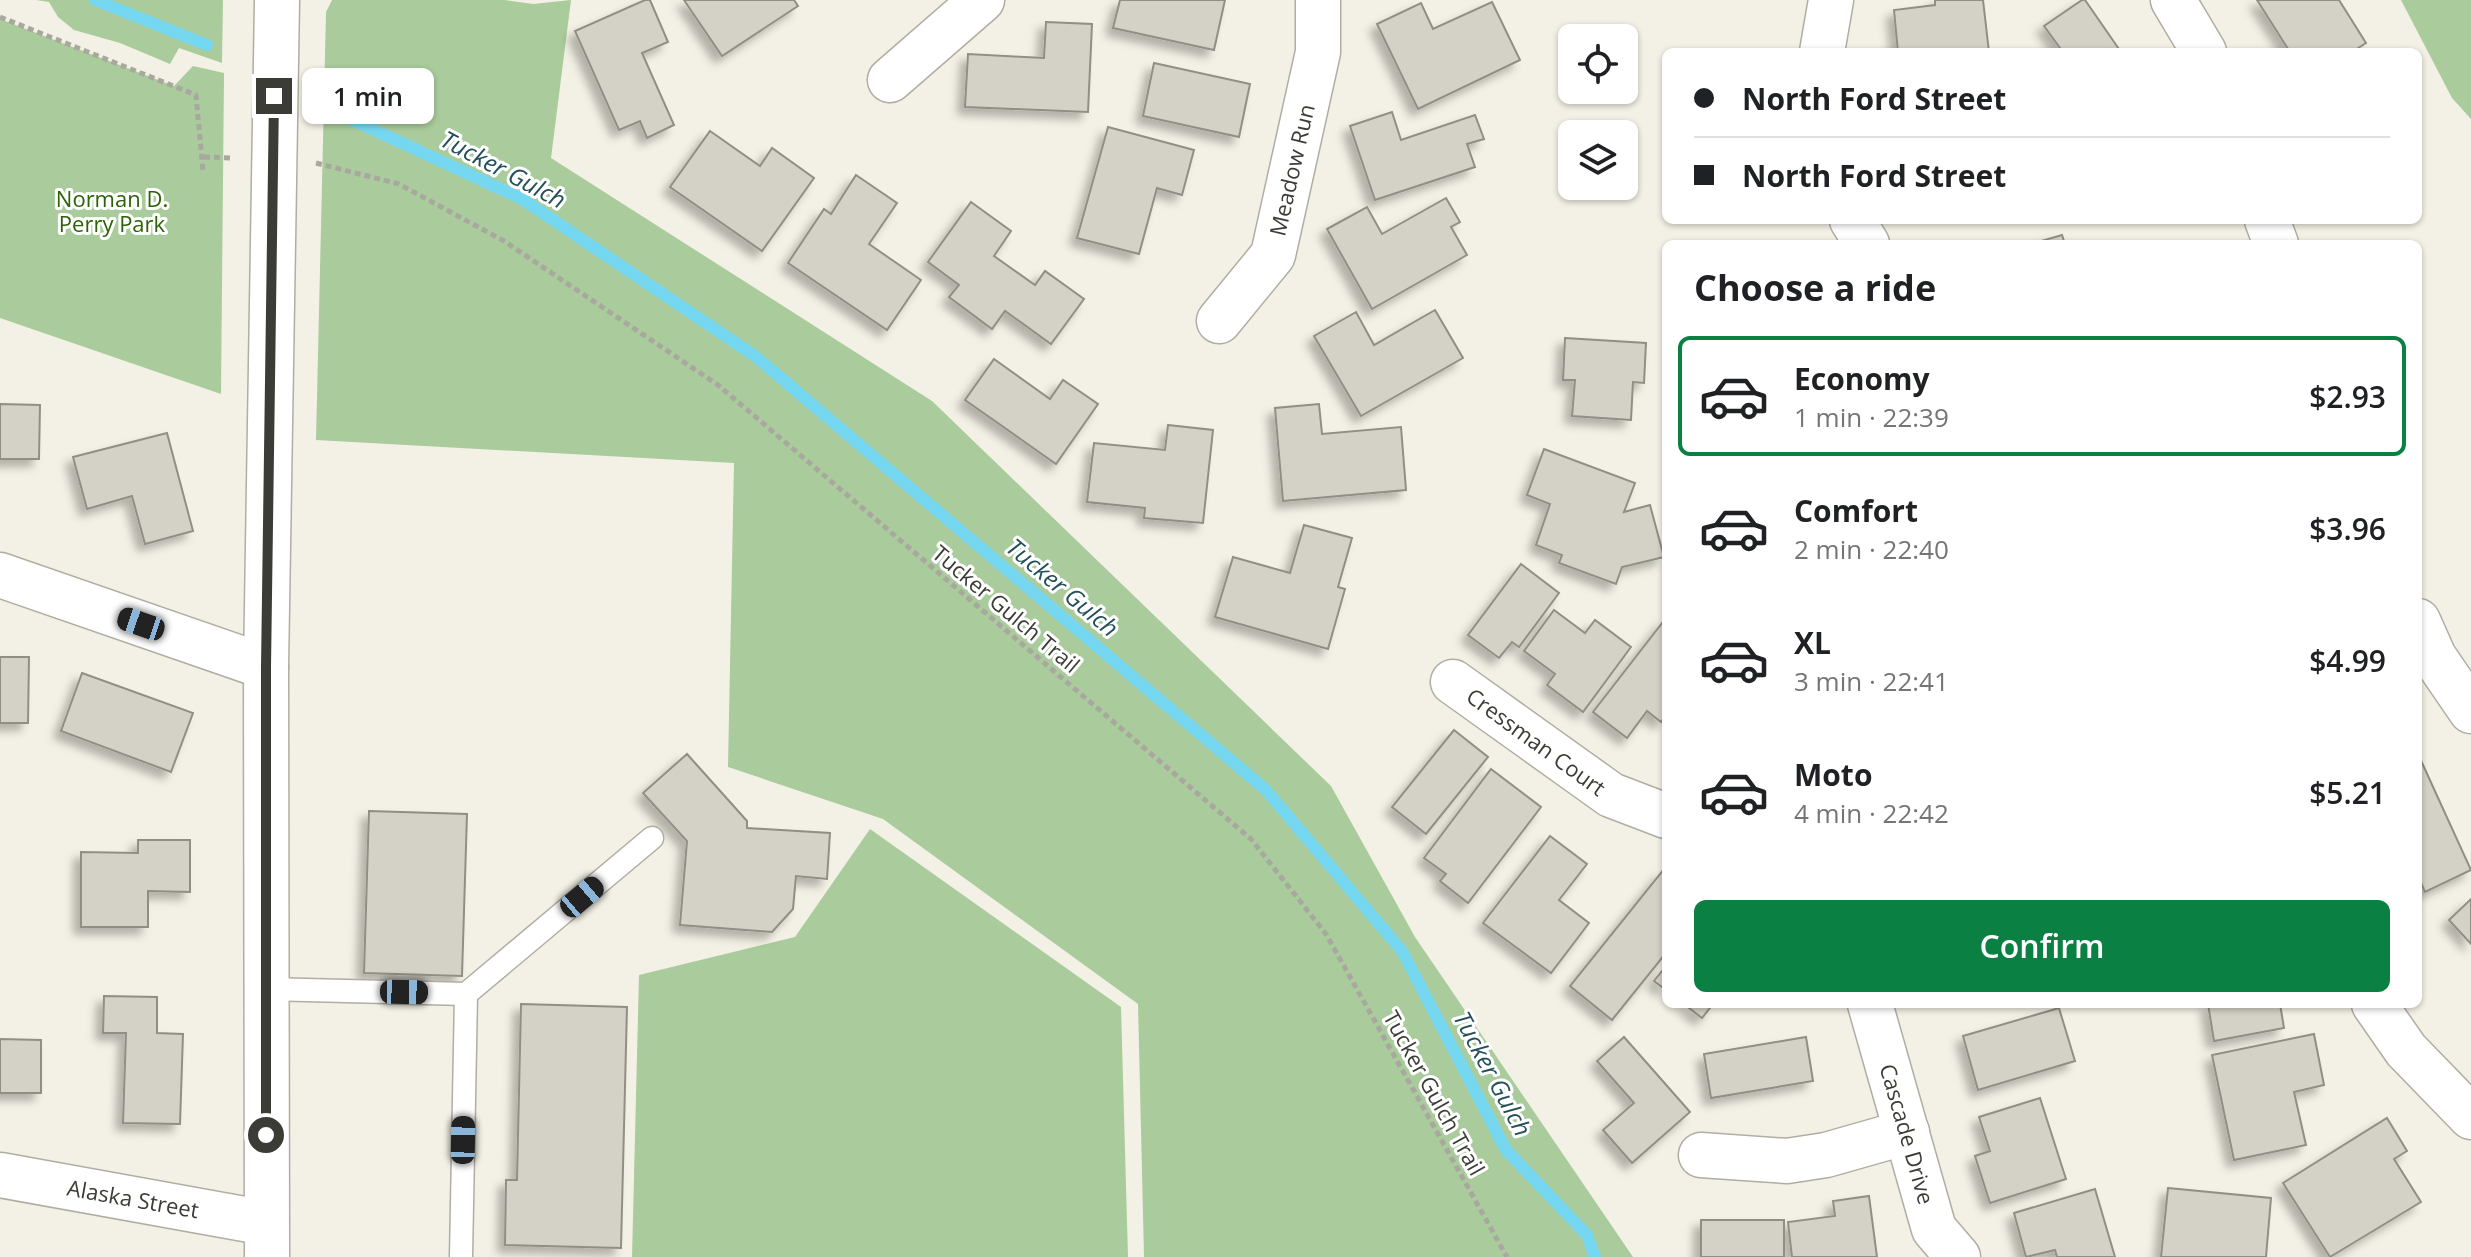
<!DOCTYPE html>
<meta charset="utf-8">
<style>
:root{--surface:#fff;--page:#f6f6f6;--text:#202124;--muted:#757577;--line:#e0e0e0;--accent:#0b8043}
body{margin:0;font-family:"Open Sans",sans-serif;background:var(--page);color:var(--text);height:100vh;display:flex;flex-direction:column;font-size:30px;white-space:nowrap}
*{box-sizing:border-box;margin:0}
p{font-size:26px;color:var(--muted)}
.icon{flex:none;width:44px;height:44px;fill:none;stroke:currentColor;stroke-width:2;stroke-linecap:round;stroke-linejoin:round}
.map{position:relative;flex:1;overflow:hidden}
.panel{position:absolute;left:1662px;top:240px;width:760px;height:768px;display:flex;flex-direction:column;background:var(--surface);border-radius:12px;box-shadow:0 2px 6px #0004}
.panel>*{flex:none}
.guide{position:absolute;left:1662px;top:48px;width:760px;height:176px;border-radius:12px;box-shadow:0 2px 6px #0004;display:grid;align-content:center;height:176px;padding:0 32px;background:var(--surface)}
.buttons{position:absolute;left:1558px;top:24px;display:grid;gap:16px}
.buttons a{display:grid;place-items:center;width:80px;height:80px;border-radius:12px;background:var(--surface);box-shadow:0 2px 6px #0004;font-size:40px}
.end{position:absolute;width:36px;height:36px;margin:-18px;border:10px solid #3c3c37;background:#fff;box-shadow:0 0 0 4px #fff}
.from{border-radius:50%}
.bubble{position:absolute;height:56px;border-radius:12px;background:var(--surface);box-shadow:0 2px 6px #0004;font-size:26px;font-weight:600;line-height:56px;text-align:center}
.car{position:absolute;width:24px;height:48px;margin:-24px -12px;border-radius:10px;box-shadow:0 0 6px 2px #0007;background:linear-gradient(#222 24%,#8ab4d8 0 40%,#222 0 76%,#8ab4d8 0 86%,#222 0)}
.guide b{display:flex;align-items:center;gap:28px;height:76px;font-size:30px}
.guide b+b{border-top:2px solid var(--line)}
.guide i{width:20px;height:20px;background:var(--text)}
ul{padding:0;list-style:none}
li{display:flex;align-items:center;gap:24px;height:120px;margin:0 16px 12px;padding:0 16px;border:4px solid transparent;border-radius:12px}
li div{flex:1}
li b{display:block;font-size:30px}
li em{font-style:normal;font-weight:600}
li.current{border-color:var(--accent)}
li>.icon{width:72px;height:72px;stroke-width:1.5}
h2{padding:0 32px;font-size:36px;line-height:96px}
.cta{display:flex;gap:16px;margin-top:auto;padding:16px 32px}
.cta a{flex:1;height:92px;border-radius:12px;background:var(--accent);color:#fff;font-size:32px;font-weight:600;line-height:92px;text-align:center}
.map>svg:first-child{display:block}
.green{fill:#aacb9c}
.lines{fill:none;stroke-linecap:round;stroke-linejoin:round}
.stream{stroke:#76d8f0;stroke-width:12}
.building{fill:#d4d2c6;stroke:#918f84;stroke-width:2;filter:url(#shadow)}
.service-casing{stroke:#b0aea2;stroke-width:25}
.minor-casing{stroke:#b0aea2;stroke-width:47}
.tertiary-casing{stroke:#b0aea2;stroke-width:47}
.path{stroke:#a9a89f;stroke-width:5;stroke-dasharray:6 4;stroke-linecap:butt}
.service{stroke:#fff;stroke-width:22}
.minor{stroke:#fff;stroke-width:44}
.tertiary{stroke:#fff;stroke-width:44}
.route{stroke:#3c3c37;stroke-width:10}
.labels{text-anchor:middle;stroke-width:6;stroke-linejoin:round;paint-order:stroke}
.street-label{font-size:22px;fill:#3c3c37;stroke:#fff}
.park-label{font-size:22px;fill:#2e6207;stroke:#fff}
.water-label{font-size:24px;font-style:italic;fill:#234f59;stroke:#fff}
</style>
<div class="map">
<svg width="2471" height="1257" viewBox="0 0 2471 1257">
<defs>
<filter id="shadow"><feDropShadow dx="-7" dy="7" stdDeviation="4" flood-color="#0004"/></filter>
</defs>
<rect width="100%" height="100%" fill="#f3f1e5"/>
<g class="green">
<path d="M36,0H223L222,63L179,48L170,64L120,43L74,30L58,17L49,2Z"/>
<path d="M332,0H504L533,4L571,0L551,158L932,401L1331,786L1415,937L1633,1257H1144L1138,1004L883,819L728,767L734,463L316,440L326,12Z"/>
<path d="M2401,0H2471V119L2452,98Z"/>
<path d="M0,19L174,86L193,66L224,73L221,394L0,318Z"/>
<path d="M870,829L1121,1007L1128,1257H632L639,975L795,937Z"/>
</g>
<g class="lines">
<g class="stream">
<path d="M95,0L207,45"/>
<path d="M344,116L522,199L755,356L1266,790L1402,951L1506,1150L1587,1235L1595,1257"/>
</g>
</g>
<g class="building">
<path d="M645,0H650L668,42L642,53L674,125L647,138L640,121L619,130L575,31Z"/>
<path d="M684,0H794L798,6L722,56Z"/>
<path d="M1120,0H1225L1214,50L1113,28Z"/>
<path d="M1935,0H1983L1989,52H1898L1894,10L1935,5Z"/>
<path d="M2082,0H2085L2121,52H2063L2044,26Z"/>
<path d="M2257,0H2339L2366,43L2352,52H2290Z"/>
<path d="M1492,2L1520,60L1418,109L1377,24L1421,3L1433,29Z"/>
<path d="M1046,22L1092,24L1088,112L965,107L968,54L1044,58Z"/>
<path d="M1154,63L1250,84L1239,137L1143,116Z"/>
<path d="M1392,112L1401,140L1475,115L1484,139L1467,144L1475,167L1375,200L1350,126Z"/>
<path d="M1108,127L1194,150L1182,195L1157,188L1139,254L1077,238Z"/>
<path d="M710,131L760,166L772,148L814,178L762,251L670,187Z"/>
<path d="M856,175L897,203L869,244L921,280L887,330L788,263L824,209L831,214Z"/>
<path d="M1446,198L1460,222L1451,227L1467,255L1372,309L1327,229L1367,207L1382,234Z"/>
<path d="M971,202L1011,231L994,256L1035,285L1045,271L1084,299L1051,344L1005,311L992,329L949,297L959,285L928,262Z"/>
<path d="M2062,235L2065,244H2031Z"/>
<path d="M1435,310L1463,358L1361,416L1314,336L1356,312L1374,345Z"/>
<path d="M1565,338L1646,343L1644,383L1633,382L1631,420L1572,416L1575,380H1563Z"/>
<path d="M994,359L1050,399L1063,380L1098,404L1056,464L965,400Z"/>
<path d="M0,404L40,405L39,459H0Z"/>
<path d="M1319,404L1322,434L1401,427L1406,490L1283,501L1275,408Z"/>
<path d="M1168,425L1213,430L1203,523L1144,518L1145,508L1087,502L1094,443L1165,450Z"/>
<path d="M167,433L193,531L145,544L132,496L87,509L73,457Z"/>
<path d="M1544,449L1635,483L1624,512L1650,505L1664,557L1622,567L1616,584L1559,563L1562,555L1536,545L1550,504L1527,495Z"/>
<path d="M1304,525L1352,538L1338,587L1345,589L1328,649L1215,617L1233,557L1290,573Z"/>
<path d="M1521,564L1559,593L1519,647L1512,642L1499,658L1468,635Z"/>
<path d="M1554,610L1585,633L1595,620L1631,647L1583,712L1547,685L1555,674L1524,651Z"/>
<path d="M1666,618V715L1661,722L1647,711L1627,738L1593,712Z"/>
<path d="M0,657H29L28,723H0Z"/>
<path d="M82,673L193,713L171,772L61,731Z"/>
<path d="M1454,730L1488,757L1426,834L1392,807Z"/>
<path d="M687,754L747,821V828L830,833L827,879L796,876L793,909L772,932L680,925L687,841L643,793Z"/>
<path d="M2418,754L2471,870L2425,892L2418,876Z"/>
<path d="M1491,769L1541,807L1468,903L1440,881L1446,874L1424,858Z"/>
<path d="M369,811L467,814L462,976L364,973Z"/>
<path d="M1550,836L1587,864L1559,900L1589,923L1551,973L1483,923Z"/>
<path d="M138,840H190V892L148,891V927H81V852L138,853Z"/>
<path d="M1664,869L1666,953L1612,1020L1570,986Z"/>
<path d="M2471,899V944L2449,920Z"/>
<path d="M1666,966V990L1654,981Z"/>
<path d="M104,996L157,997V1033L183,1034L180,1124L123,1123L126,1033H103Z"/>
<path d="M521,1004L627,1007L621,1248L505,1245L506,1180H517Z"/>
<path d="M1684,1004H1713L1702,1018Z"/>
<path d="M2208,1004H2280L2284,1028L2214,1041Z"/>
<path d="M2059,1008L2075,1061L1978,1090L1963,1036Z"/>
<path d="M2314,1034L2324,1085L2294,1092L2306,1145L2234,1160L2212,1055Z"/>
<path d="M1624,1037L1690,1112L1632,1163L1603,1130L1634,1103L1597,1061Z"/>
<path d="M1806,1037L1813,1081L1711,1098L1704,1054Z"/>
<path d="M0,1039L41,1040V1093H0Z"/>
<path d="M2040,1098L2066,1179L1990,1203L1975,1156L1990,1151L1979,1117Z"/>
<path d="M2387,1118L2407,1151L2394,1159L2421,1202L2330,1257L2283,1183Z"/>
<path d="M2168,1188L2271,1198L2266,1257H2161Z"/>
<path d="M2095,1189L2115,1257H2057L2055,1250L2026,1257L2014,1213Z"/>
<path d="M1869,1196L1877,1257H1792L1788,1222L1835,1216L1833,1201Z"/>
<rect x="1701" y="1220" width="83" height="37"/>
</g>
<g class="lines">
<g class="service-casing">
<g id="service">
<path d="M266,989L466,994L461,1257"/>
<path d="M466,994L652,838"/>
</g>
</g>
<g class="minor-casing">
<g id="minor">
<path d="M2173,0L2204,52"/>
<path d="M1822,52L1831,0"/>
<path d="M890,80L982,0"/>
<path d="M1852,220L1867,244"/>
<path d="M2267,220L2276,244"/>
<path d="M1219,321L1273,255L1318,52V0"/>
<path d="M0,575L266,667"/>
<path d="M2418,621L2434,657L2471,711"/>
<path d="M1453,682L1611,795L1666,816"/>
<path d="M1870,1004L1934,1229L1958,1257"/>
<path d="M2374,1004L2406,1050L2471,1117"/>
<path d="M1701,1155L1787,1161L1826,1155L1907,1132"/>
<path d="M0,1175L266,1223"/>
</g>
</g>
<g class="tertiary-casing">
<path id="tertiary" d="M267,1257L266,667L277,0"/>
</g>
<g class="path">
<path d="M0,17L196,95L203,171"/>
<path d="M204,157L231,158"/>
<path d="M316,163L399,184L504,241L718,385L1251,839L1326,934L1507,1257"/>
</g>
<use href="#service" class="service"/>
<use href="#minor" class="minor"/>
<use href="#tertiary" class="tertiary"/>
</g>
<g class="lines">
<path class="route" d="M266,1135V667L274,96"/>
</g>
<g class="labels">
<g class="street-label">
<text transform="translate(1292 170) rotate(-77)" y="8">Meadow Run</text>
<text transform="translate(1006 609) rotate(40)" y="8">Tucker Gulch Trail</text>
<text transform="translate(1536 742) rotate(36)" y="8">Cressman Court</text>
<text transform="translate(1434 1093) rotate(61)" y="8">Tucker Gulch Trail</text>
<text transform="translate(1907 1134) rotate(74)" y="8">Cascade Drive</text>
<text transform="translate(133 1199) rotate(10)" y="8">Alaska Street</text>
</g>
<g class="park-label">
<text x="112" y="207">Norman D.<tspan x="112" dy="25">Perry Park</tspan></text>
</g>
<g class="water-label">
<text transform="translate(503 170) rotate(28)" y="8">Tucker Gulch</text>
<text transform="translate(1062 588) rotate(40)" y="8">Tucker Gulch</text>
<text transform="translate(1492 1074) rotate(62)" y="8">Tucker Gulch</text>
</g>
</g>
</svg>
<div class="buttons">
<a><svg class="icon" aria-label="locate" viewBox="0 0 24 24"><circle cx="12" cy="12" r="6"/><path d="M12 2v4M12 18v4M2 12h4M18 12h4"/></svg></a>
<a><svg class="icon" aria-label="layers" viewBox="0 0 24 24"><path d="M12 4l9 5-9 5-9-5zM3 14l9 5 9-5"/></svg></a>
</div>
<i class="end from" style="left:266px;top:1135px"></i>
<i class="end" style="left:274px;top:96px"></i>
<div class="bubble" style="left:302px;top:68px;width:132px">1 min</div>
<i class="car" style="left:141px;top:624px;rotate:289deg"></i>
<i class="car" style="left:582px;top:897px;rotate:50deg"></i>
<i class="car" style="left:404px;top:992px;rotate:91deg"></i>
<i class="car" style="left:463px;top:1140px;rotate:1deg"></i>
<div class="guide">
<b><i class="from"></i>North Ford Street</b>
<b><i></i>North Ford Street</b>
</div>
<section class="panel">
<h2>Choose a ride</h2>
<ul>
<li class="current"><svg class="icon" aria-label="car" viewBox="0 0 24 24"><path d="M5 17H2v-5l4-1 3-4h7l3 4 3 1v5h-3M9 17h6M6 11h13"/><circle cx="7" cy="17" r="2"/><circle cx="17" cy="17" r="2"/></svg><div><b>Economy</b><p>1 min · 22:39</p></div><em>$2.93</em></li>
<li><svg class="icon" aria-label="car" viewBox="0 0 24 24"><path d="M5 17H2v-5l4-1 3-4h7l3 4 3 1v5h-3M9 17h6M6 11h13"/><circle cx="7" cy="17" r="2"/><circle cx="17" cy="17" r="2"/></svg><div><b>Comfort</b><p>2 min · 22:40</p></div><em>$3.96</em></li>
<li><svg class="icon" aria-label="car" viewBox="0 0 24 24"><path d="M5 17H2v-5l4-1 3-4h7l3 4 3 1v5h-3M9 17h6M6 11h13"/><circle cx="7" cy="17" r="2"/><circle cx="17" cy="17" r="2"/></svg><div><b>XL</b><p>3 min · 22:41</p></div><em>$4.99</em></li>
<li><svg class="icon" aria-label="car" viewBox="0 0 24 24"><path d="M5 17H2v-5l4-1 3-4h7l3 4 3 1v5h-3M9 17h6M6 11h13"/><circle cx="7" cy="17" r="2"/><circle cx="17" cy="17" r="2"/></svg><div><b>Moto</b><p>4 min · 22:42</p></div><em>$5.21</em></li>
</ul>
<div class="cta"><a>Confirm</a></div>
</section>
</div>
